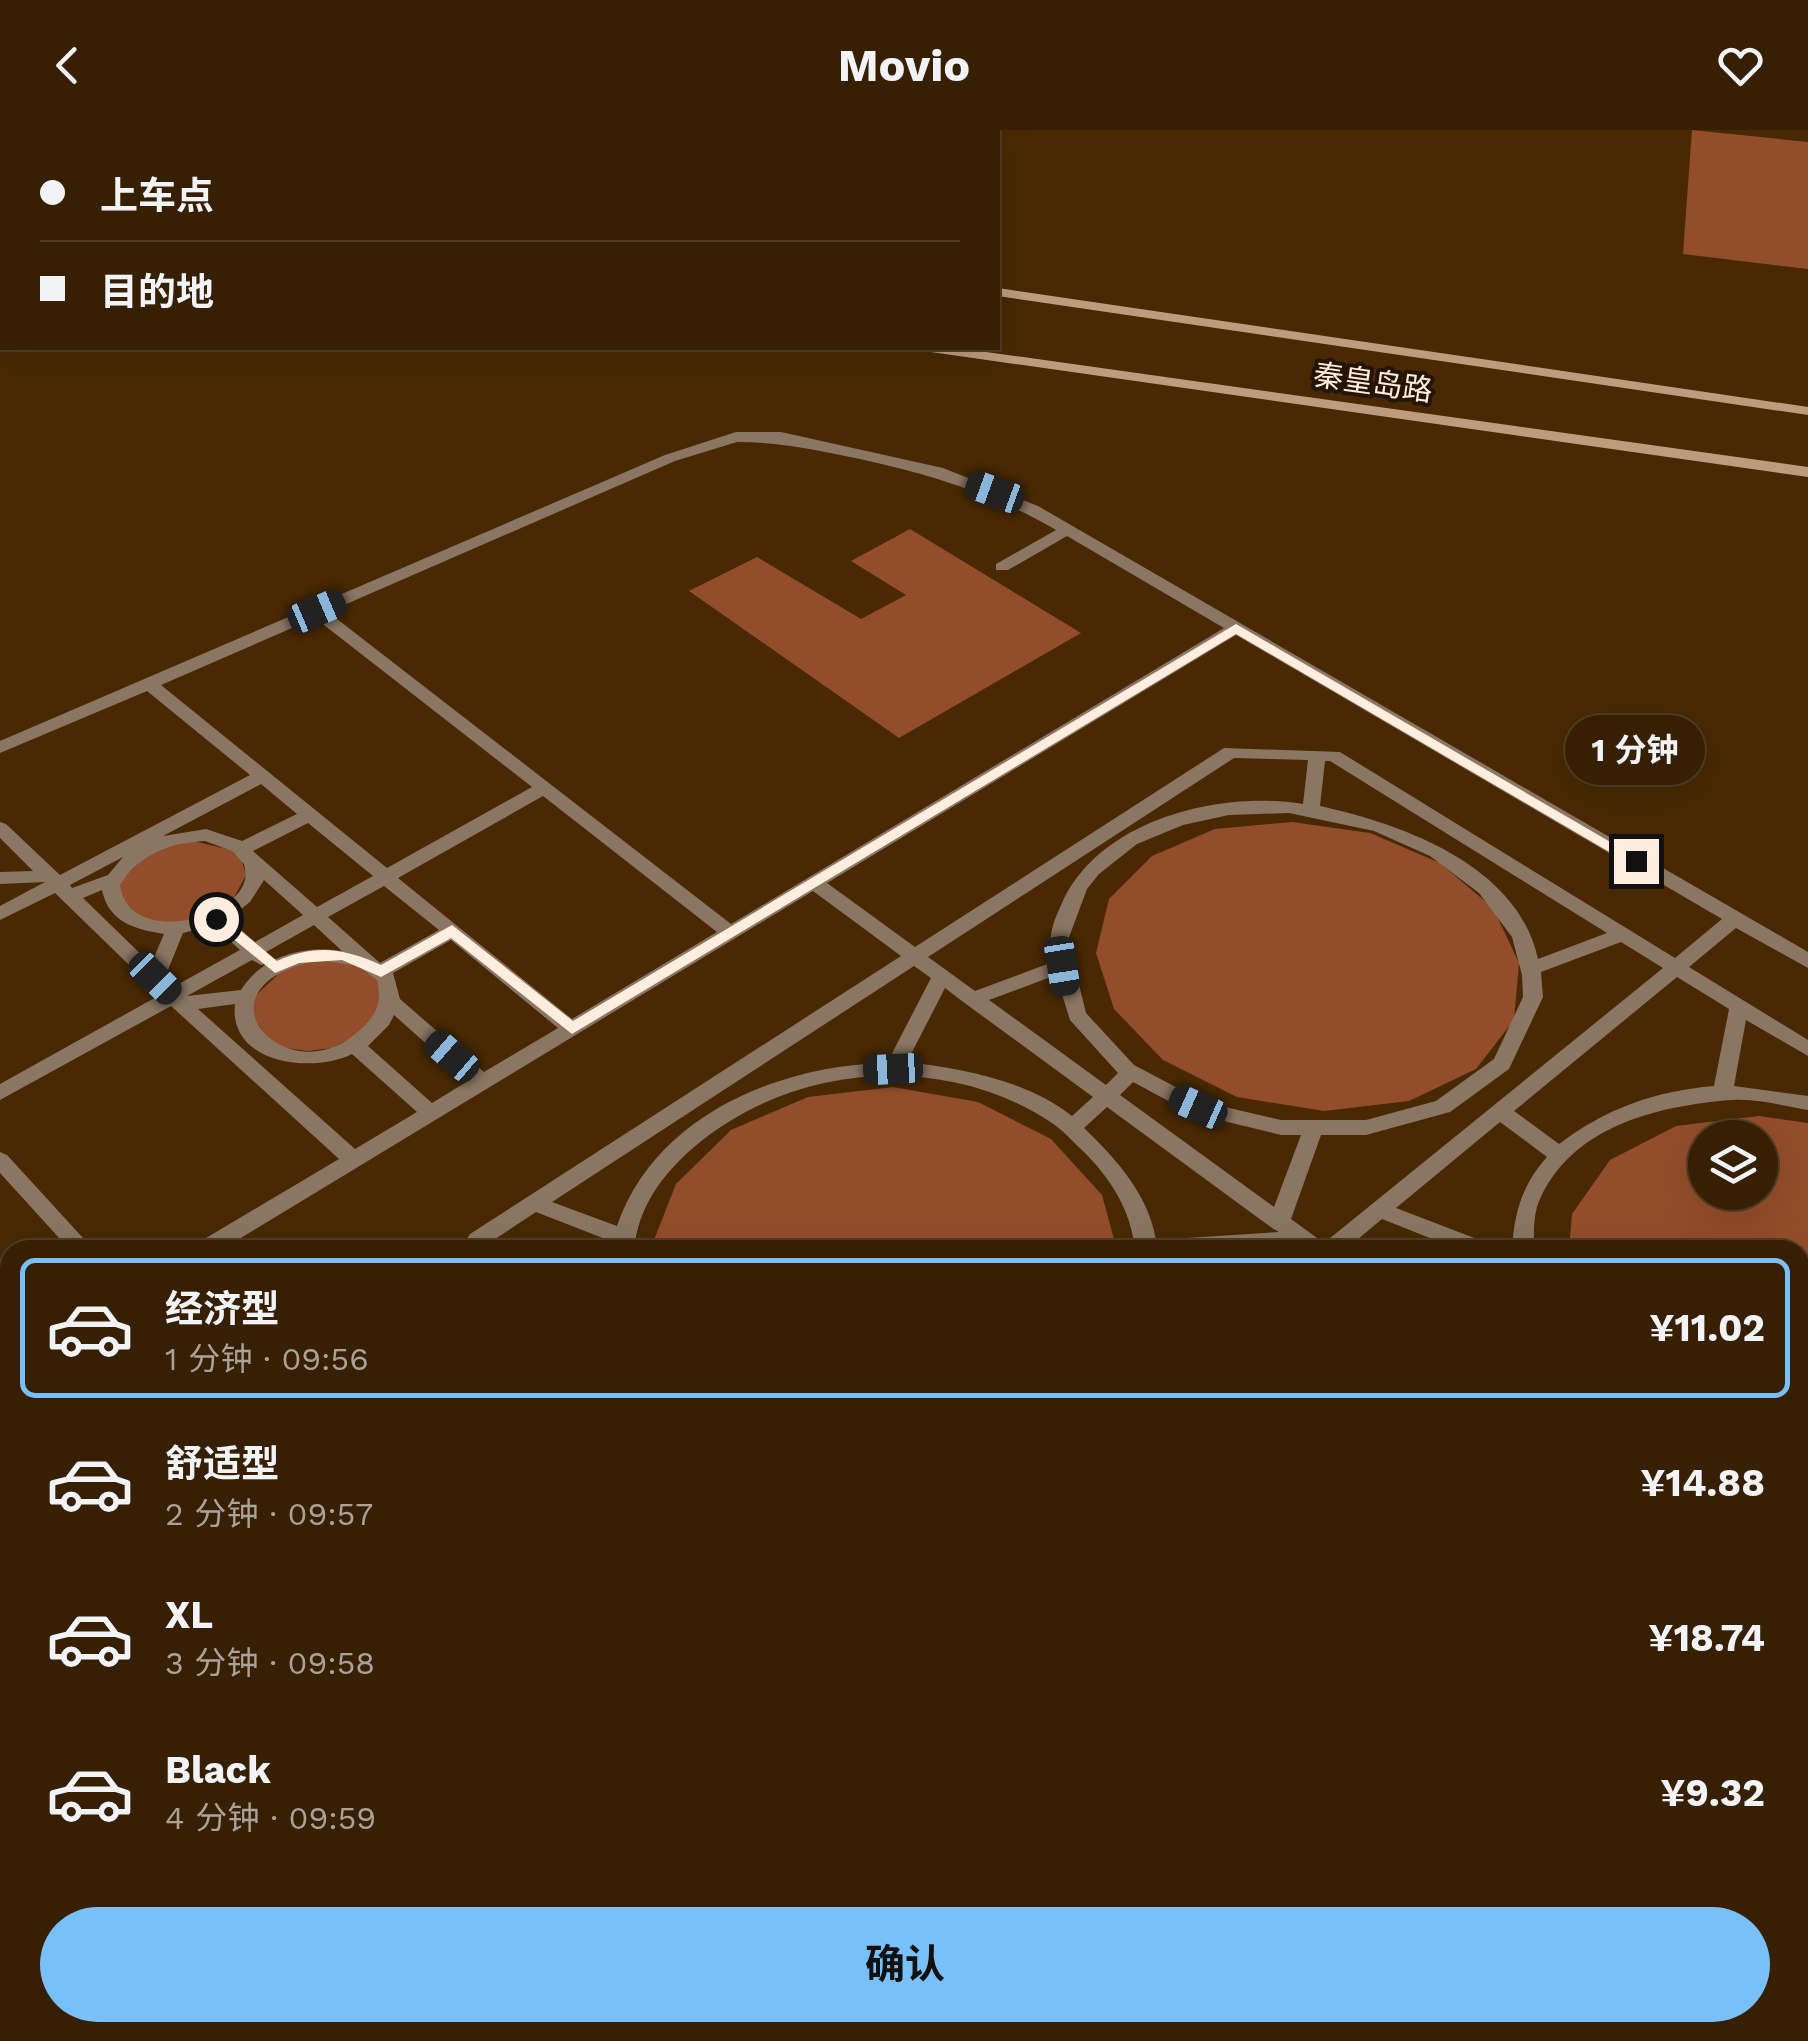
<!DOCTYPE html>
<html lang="zh">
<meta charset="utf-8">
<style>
:root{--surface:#361f02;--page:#412c11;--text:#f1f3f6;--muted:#aaa299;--line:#503d24;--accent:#79bff8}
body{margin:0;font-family:"Work Sans","Noto Sans SC",sans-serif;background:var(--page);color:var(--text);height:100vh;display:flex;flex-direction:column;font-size:38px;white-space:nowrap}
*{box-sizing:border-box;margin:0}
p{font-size:32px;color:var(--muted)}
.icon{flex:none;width:55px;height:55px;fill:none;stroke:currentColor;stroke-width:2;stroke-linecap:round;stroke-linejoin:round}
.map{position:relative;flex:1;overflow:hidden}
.drawer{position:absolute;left:0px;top:1110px;width:1810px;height:802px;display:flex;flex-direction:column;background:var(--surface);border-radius:30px 30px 0 0;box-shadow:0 10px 40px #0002,0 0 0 2px var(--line)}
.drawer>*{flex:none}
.top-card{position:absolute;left:0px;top:0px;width:1000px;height:220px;box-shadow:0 10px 40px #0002,0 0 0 2px var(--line);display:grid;align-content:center;height:220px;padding:0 40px;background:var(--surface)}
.fabs{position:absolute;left:1688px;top:990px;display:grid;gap:20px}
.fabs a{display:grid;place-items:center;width:90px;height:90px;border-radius:50%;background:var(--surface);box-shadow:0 10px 40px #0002,0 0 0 2px var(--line);font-size:50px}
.end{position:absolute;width:45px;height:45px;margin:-22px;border:12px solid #feeee0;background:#111;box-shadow:0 0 0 5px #111}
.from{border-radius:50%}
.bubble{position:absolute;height:70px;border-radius:35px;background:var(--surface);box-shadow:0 10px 40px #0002,0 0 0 2px var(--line);font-size:32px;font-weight:700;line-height:70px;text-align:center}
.car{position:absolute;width:30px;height:60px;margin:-30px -15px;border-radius:12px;box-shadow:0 0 8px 2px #0007;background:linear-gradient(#222 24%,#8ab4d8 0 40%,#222 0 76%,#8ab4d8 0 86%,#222 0)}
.top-card b{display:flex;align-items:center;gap:35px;height:95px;font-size:38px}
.top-card b+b{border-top:2px solid var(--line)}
.top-card i{width:25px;height:25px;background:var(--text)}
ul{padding:18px 0 0;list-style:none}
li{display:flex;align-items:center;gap:30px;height:140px;margin:0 20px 15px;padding:0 20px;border:5px solid transparent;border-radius:15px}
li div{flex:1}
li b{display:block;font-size:38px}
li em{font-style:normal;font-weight:700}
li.selected{border-color:var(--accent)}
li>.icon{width:90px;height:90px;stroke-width:1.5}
.primary-button{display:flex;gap:20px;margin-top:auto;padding:20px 40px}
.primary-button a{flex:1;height:115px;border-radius:60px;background:var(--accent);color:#111;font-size:40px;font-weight:700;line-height:115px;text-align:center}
header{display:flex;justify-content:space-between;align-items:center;height:130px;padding:0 40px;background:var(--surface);font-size:45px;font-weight:700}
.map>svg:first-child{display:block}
.building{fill:#944d2b;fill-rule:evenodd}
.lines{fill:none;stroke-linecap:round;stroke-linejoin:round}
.street{fill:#8a7663;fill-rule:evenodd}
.secondary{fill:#bd9c7e;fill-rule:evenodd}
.route{fill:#feeee0}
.labels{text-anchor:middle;stroke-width:8;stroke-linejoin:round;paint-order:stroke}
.far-street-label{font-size:30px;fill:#feeee0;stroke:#261403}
</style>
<header><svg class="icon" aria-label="back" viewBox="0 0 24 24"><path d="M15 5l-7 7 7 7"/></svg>Movio<svg class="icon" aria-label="heart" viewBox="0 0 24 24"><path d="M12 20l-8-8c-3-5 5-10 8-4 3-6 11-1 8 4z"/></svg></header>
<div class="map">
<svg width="1808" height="1911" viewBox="0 0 1808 1911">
<rect width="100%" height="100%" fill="#482903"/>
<g class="building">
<path d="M1692,0L1808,12V139L1683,124Z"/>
<path d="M910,399L1081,503L899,608L689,461L757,427L861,489L906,465L851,431Z"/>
<path d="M1292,692L1370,703L1440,733L1493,778L1519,833L1514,890L1476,939L1409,971L1324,981L1237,967L1163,930L1114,879L1096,823L1109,769L1152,726L1215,699Z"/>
<path d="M193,711L231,720L242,731L246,745L231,773L192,792L152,793L123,778L118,754L152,720Z"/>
<path d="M326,828L364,836L377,845L385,872L369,900L332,918L308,921L286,918L268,910L251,883L255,866L284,839Z"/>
<path d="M893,957L978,972L1051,1009L1102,1065L1117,1120H650L676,1054L731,1000L808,967Z"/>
<path d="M1759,986L1808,993V1348L1800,1346V1120H1569L1572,1084L1610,1030L1676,996ZM1705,1008H1760V1062H1705Z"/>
<path d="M0,1520L10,1525V1798L0,1806Z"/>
<path d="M198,1902H392L410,1911H182Z"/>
</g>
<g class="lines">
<g class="street">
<path d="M736,302H781L943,338L1038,376L1808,822V838L1736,798L1689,837L1808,910V926L1746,890L1734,956L1808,966V980C1783,976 1757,968 1731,970C1658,976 1569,996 1538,1074C1533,1088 1534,1105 1534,1120H1512C1514,1083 1522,1055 1547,1027L1500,992L1396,1078L1490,1114L1493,1120H1460L1382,1089L1345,1120H1303L1299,1117L1135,1120C1131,1080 1111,1049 1083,1021C1072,1011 1062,999 1049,991C941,921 790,934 693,1018C662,1045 638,1077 634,1120H612L613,1112L536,1082L492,1111L499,1120H474L466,1110L470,1104L901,826L813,761L221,1120H193L196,1114L339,1029L171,876L0,970V954L160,865L55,763L0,790V776L45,752L0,754V742L33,741L0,708V692L6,694L60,745L250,645L147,561L0,623V611L665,325ZM737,312C780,312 818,320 860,329C929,344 994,364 1056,400L996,434V440H1008L1067,406L1224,498L731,794L328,482L675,331ZM315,488L532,657L387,738L161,555ZM1236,505L1722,789L1675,828L1340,622L1224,618L915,817L827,753ZM1234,628L1308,630L1303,674C1219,660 1099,690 1062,773C1052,794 1047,810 1053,832L975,861L928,827ZM1325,631H1330L1607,803L1538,829C1518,735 1402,694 1320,676ZM261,654L297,684L242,711L206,699L163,706ZM543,666L717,802L572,889L398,748ZM1289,683L1374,701L1430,726L1479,763L1512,807L1522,845L1523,867L1494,929L1436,971L1366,990H1281L1204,972L1134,935L1086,883L1068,810L1087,759L1099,744L1137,714L1183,695L1229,685ZM308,693L373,746L317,777L253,721ZM205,711L232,721L244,734C245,739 246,744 245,750C235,791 128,816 120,755C140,724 169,713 205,711ZM123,727L108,745L72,758L70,755ZM264,750L303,785L255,812L228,789L250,772ZM384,756L439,800L380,833L328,787ZM102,760C109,793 135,799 164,804L151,834L83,768ZM213,795L240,820L175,856L165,847L183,803ZM314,795L342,821C304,815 262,826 241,860L187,866L252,830L261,835L268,833L271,828L266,822ZM451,810L558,898L484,942L400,869L393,843ZM1621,812L1663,838L1324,1113L1291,1089L1321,1005H1366L1450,982L1509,939L1543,867L1541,842ZM320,830L358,836L377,850C382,871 378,883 362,898C291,970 182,857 320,830ZM914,836L931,848L887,933C778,935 655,986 617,1096L552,1072ZM1056,845L1070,890L1118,943L1106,955L989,870ZM1677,847L1729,879L1714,956C1655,961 1605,979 1559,1014L1514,981ZM945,858L966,874L1093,967L1072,986C1026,950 963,939 907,932ZM235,874C228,934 313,944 352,924L417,982L355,1019L198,879ZM394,885L468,951L432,973L368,916L389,895ZM1133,952L1191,983L1281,1005H1301L1274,1077L1120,965ZM1107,977L1272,1098L1279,1102L1156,1110C1148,1064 1117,1030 1084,998Z"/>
<path d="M0,1022L7,1025L94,1120H70L0,1043Z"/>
<path d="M10,1228V1248L0,1252V1232Z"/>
<rect x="0" y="1355" width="10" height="20"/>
<path d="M1800,1360L1808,1362V1382L1800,1380Z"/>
<path d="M10,1442V1472L0,1477V1447Z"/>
<path d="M1800,1460L1808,1463V1486L1800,1483Z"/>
<path d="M0,1490L10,1492V1514L0,1510Z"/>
<path d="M1808,1568V1596L1800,1599V1571Z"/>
<path d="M10,1804V1834L0,1839V1809Z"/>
<path d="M10,1887V1902H23L18,1911H0V1891Z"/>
<path d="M57,1902H88L92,1911H60Z"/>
<path d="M139,1902H177L174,1911H135Z"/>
<path d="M418,1902H457L461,1911H421Z"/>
<path d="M568,1902H598L602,1911H571Z"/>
<path d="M791,1902H822L826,1911H794Z"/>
<path d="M1312,1902H1344L1348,1911H1315Z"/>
<path d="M1371,1902H1398L1395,1911H1367Z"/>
<path d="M1499,1902H1530L1527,1911H1495Z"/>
</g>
<g class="secondary">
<rect x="0" y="10" width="2" height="8"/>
<rect x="0" y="76" width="2" height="8"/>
<path d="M998,158L1808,277V285L998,166Z"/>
<path d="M924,218H958L1808,337V347L931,222Z"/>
</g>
</g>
<path class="route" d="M1236,494L1643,731L1630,734L1236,504L572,904L451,808L381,847L342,830L299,833L275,843L209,789L222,785L277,831C315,814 343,818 381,835L452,795L573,891Z"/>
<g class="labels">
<g class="far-street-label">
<text transform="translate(1373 253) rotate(8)" y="10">秦皇岛路</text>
</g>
</g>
</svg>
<div class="fabs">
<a><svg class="icon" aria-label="layers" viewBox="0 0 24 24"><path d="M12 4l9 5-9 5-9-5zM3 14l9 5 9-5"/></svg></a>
</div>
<i class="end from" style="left:216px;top:789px"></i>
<i class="end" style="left:1636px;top:731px"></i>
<div class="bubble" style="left:1565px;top:585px;width:140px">1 分钟</div>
<i class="car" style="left:995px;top:362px;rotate:290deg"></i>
<i class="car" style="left:317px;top:481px;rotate:67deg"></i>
<i class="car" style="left:1062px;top:836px;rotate:171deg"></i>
<i class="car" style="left:155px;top:848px;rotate:135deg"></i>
<i class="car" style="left:452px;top:926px;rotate:311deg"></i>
<i class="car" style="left:893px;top:939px;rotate:267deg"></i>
<i class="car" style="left:1198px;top:977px;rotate:294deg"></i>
<div class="top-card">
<b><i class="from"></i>上车点</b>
<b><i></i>目的地</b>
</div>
<section class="drawer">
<ul>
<li class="selected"><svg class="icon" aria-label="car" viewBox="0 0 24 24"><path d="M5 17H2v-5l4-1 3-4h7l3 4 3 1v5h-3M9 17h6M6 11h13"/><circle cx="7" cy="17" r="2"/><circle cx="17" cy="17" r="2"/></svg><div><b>经济型</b><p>1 分钟 · 09:56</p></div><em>¥11.02</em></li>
<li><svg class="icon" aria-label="car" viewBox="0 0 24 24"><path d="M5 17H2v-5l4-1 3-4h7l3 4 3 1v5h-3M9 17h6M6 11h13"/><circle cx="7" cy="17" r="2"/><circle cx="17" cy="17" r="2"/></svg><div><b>舒适型</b><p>2 分钟 · 09:57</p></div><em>¥14.88</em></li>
<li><svg class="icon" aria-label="car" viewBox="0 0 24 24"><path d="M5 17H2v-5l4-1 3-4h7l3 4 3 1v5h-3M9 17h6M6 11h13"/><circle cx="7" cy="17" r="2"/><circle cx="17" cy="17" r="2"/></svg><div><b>XL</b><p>3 分钟 · 09:58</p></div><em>¥18.74</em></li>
<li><svg class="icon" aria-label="car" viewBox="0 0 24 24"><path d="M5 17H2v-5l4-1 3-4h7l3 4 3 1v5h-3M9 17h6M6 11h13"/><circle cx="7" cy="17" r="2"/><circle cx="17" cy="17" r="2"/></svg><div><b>Black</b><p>4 分钟 · 09:59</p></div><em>¥9.32</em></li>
</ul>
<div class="primary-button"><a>确认</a></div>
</section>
</div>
